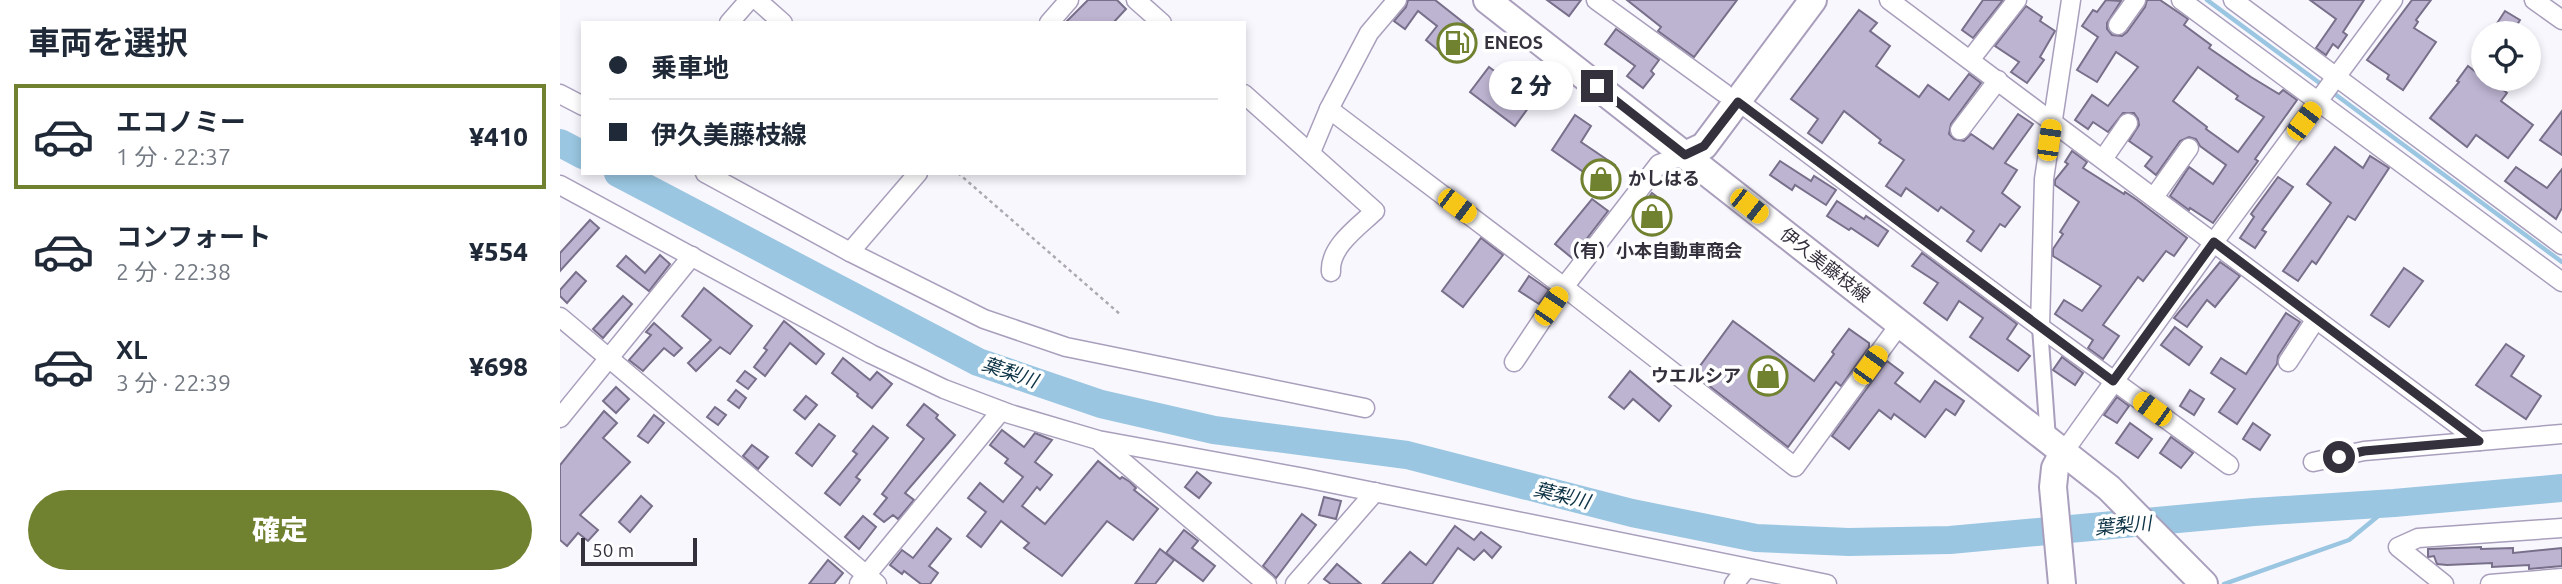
<!DOCTYPE html>
<html lang="ja">
<meta charset="utf-8">
<style>
:root{--surface:#fff;--page:#f2f2f3;--text:#1f2937;--muted:#747a83;--line:#e0e1e3;--accent:#708130}
body{margin:0;font-family:Ubuntu,"Noto Sans JP",sans-serif;background:var(--page);color:var(--text);height:100vh;display:flex;flex-direction:column;font-size:26px;white-space:nowrap}
*{box-sizing:border-box;margin:0}
p{font-size:23px;color:var(--muted)}
.icon{flex:none;width:38px;height:38px;fill:none;stroke:currentColor;stroke-width:2;stroke-linecap:round;stroke-linejoin:round}
.map{position:relative;flex:1;overflow:hidden}
.side{display:flex;flex-direction:column;background:var(--surface);width:560px}
.side>*{flex:none}
.hud{position:absolute;left:21px;top:21px;width:665px;height:154px;border-radius:0px;box-shadow:0 4px 10px #0003;display:grid;align-content:center;height:154px;padding:0 28px;background:var(--surface)}
.controls{position:absolute;left:1911px;top:21px;display:grid;gap:14px}
.controls a{display:grid;place-items:center;width:70px;height:70px;border-radius:50%;background:var(--surface);box-shadow:0 4px 10px #0003;font-size:35px}
.scale{position:absolute;left:21px;bottom:18px;width:116px;box-sizing:border-box;padding-left:7px;border:4px solid #34303c;border-top:0;font-size:19px;line-height:24px;white-space:nowrap;color:#34303c;-webkit-text-stroke:5px #fff;paint-order:stroke}
.end{position:absolute;width:32px;height:32px;margin:-16px;border:9px solid #34303c;background:#fff;box-shadow:0 0 0 4px #fff}
.from{border-radius:50%}
.bubble{position:absolute;height:49px;border-radius:24px;background:var(--surface);box-shadow:0 4px 10px #0003;font-size:23px;font-weight:800;line-height:49px;text-align:center}
.car{position:absolute;width:21px;height:42px;margin:-21px -10px;border-radius:9px;box-shadow:0 0 5px 2px #0007;background:linear-gradient(#f5c518 24%,#345 0 40%,#f5c518 0 76%,#345 0 86%,#f5c518 0)}
.hud b{display:flex;align-items:center;gap:24px;height:66px;font-size:26px}
.hud b+b{border-top:2px solid var(--line)}
.hud i{width:18px;height:18px;background:var(--text)}
ul{padding:0;list-style:none}
li{display:flex;align-items:center;gap:21px;height:105px;margin:0 14px 10px;padding:0 14px;border:4px solid transparent;border-radius:0px}
li div{flex:1}
li b{display:block;font-size:26px}
li em{font-style:normal;font-weight:800}
li.selected{border-color:var(--accent)}
li>.icon{width:63px;height:63px;stroke-width:1.5}
h2{padding:0 28px;font-size:32px;line-height:84px}
.primary-button{display:flex;gap:14px;margin-top:auto;padding:14px 28px}
.primary-button a{flex:1;height:80px;border-radius:42px;background:var(--accent);color:#fff;font-size:28px;font-weight:800;line-height:80px;text-align:center}
main{display:flex;flex:1;min-height:0}
.map>svg:first-child{display:block}
.lines{fill:none;stroke-linecap:round;stroke-linejoin:round}
.stream{stroke:#9ac6e1;stroke-width:4.5}
.river{stroke:#9ac6e1;stroke-width:28}
.building{fill:#bdb4d1;stroke:#786f8a;stroke-width:2;fill-rule:evenodd}
.pedestrian-casing{stroke:#a99fbc;stroke-width:18}
.minor-casing{stroke:#a99fbc;stroke-width:21}
.secondary-casing{stroke:#a99fbc;stroke-width:30}
.path{stroke:#aca9b2;stroke-width:2.5;stroke-dasharray:3.5 3.5;stroke-linecap:butt}
.pedestrian{stroke:#fff;stroke-width:14}
.minor{stroke:#fff;stroke-width:18}
.secondary{stroke:#fff;stroke-width:26}
.route{stroke:#34303c;stroke-width:9}
.labels{text-anchor:middle;stroke-width:7;stroke-linejoin:round;paint-order:stroke}
.poi-label{font-size:18px;font-weight:bold;fill:#34303c;stroke:#fff;text-anchor:start}
.street-label{font-size:18px;fill:#34303c;stroke:#fff}
.water-label{font-size:19px;font-style:italic;fill:#0b3245;stroke:#fff}
</style>
<main>
<section class="side">
<h2>車両を選択</h2>
<ul>
<li class="selected"><svg class="icon" aria-label="car" viewBox="0 0 24 24"><path d="M5 17H2v-5l4-1 3-4h7l3 4 3 1v5h-3M9 17h6M6 11h13"/><circle cx="7" cy="17" r="2"/><circle cx="17" cy="17" r="2"/></svg><div><b>エコノミー</b><p>1 分 · 22:37</p></div><em>¥410</em></li>
<li><svg class="icon" aria-label="car" viewBox="0 0 24 24"><path d="M5 17H2v-5l4-1 3-4h7l3 4 3 1v5h-3M9 17h6M6 11h13"/><circle cx="7" cy="17" r="2"/><circle cx="17" cy="17" r="2"/></svg><div><b>コンフォート</b><p>2 分 · 22:38</p></div><em>¥554</em></li>
<li><svg class="icon" aria-label="car" viewBox="0 0 24 24"><path d="M5 17H2v-5l4-1 3-4h7l3 4 3 1v5h-3M9 17h6M6 11h13"/><circle cx="7" cy="17" r="2"/><circle cx="17" cy="17" r="2"/></svg><div><b>XL</b><p>3 分 · 22:39</p></div><em>¥698</em></li>
</ul>
<div class="primary-button"><a>確定</a></div>
</section>
<div class="map">
<svg width="2002" height="584" viewBox="0 0 2002 584">
<rect width="100%" height="100%" fill="#f9f7fe"/>
<g class="lines">
<g class="stream">
<path d="M1647,0L1765,87"/>
<path d="M1772,92L2002,262"/>
<path d="M1664,584L1789,540L1834,503"/>
</g>
<g class="river">
<path d="M0,143L23,155"/>
<path d="M58,173L418,362L541,404L654,430L847,455L1072,513L1196,538L1289,542L1390,540L1694,512L1834,503L2002,488"/>
</g>
</g>
<g class="building">
<path d="M528,0H557L566,9L553,23H505Z"/>
<path d="M848,0H875L913,30L890,60L866,40L877,26L858,11L845,29L834,21L846,7Z"/>
<path d="M987,0H1021L1009,16Z"/>
<path d="M1067,0H1177L1134,57L1098,31L1101,27Z"/>
<path d="M1423,0H1443L1413,38L1402,30Z"/>
<path d="M1546,0L1561,1L1547,23V29L1552,35L1562,36L1567,32L1585,7L1587,0H1600L1628,19L1624,25L1651,45L1649,48L1691,77L1719,94L1723,90L1737,100L1695,159L1698,161L1653,223L1630,208L1629,210L1610,196L1629,167L1653,184L1666,165L1640,146L1636,139L1629,137L1620,141L1596,175L1585,166L1592,157L1569,141L1579,125L1578,119L1574,113H1563L1548,132L1533,122L1528,129L1515,120L1532,95L1548,106L1578,67L1556,52L1537,82L1517,70L1538,37L1522,26L1533,10L1537,12ZM1638,67L1678,96L1676,99L1704,117L1678,152L1646,129L1647,127L1613,101Z"/>
<path d="M1750,0H1804L1783,32L1787,35L1778,48L1773,44L1766,55L1756,48L1776,19Z"/>
<path d="M1852,0H1871L1856,20L1858,22L1854,28L1876,42L1843,90L1827,79L1829,75L1807,60Z"/>
<path d="M1466,6L1482,17L1480,21L1495,31L1480,57L1484,60L1467,83L1451,72L1459,62L1435,46Z"/>
<path d="M1299,10L1317,23L1310,31L1330,46L1316,66L1359,97L1368,85L1389,100L1409,74L1421,83L1391,124L1389,134L1394,139L1404,141L1411,134L1433,149L1458,114L1473,124L1445,163L1457,170L1442,193L1460,207L1445,227L1440,224L1421,251L1407,241L1414,231L1381,207L1378,211L1346,188L1341,196L1326,186L1344,160L1319,143L1321,140L1284,111L1262,143L1248,133L1258,119L1231,99Z"/>
<path d="M1945,11L1960,20L1952,33H1941L1934,28Z"/>
<path d="M1056,29L1099,60L1091,71L1094,74L1083,88L1067,76L1075,66L1045,44Z"/>
<path d="M1908,66L1934,86L1936,84L1947,93L1941,101L1973,125L1948,158L1916,135L1907,147L1870,118L1899,82L1897,81Z"/>
<path d="M929,67L974,100L955,126L910,92Z"/>
<path d="M2002,111V155L1980,140Z"/>
<path d="M1015,115L1031,126L1021,142L1055,165L1042,185L992,150Z"/>
<path d="M1775,147L1803,168L1810,156L1829,168L1795,220L1788,216L1756,264L1752,261L1738,281L1723,271L1771,203L1747,184Z"/>
<path d="M1512,151L1527,162L1523,168L1564,194L1565,192L1577,200L1627,238L1614,256L1606,251L1583,281L1578,277L1543,325L1559,336L1543,359L1528,348L1533,340L1495,314L1504,300L1522,311L1541,286L1493,256V249L1503,234L1500,232L1519,202L1495,185V180L1508,164L1505,162Z"/>
<path d="M1220,161L1251,181L1254,176L1276,190L1266,205L1235,185L1232,190L1210,175Z"/>
<path d="M1956,167L1987,188L2002,169V208L1996,219L1945,181Z"/>
<path d="M1718,177L1733,187L1702,230L1706,232L1695,248L1680,238L1694,217L1691,214Z"/>
<path d="M1092,193L1108,205L1093,225L1077,213Z"/>
<path d="M1032,199L1048,211L1012,258L995,244Z"/>
<path d="M1277,201L1304,219L1306,216L1328,231L1318,246L1291,228L1289,230L1267,216Z"/>
<path d="M30,220L39,228L0,271V253Z"/>
<path d="M921,238L943,255L903,307L882,291Z"/>
<path d="M1362,253L1457,324L1447,339L1470,356L1458,371L1410,337L1423,318L1399,301L1387,320L1364,303L1378,283L1352,266Z"/>
<path d="M100,255L110,264L89,291L57,266L66,256L85,273Z"/>
<path d="M1660,262L1680,276L1655,307L1647,300L1627,327L1614,318Z"/>
<path d="M1844,268L1863,281L1829,327L1811,315Z"/>
<path d="M16,272L26,281L7,303L0,296V290Z"/>
<path d="M969,276L989,290L979,304L959,291Z"/>
<path d="M144,288L192,326L170,354L160,347L136,371L128,363L151,340L122,316Z"/>
<path d="M63,296L72,304L43,338L33,329Z"/>
<path d="M1726,313L1740,322L1718,356L1717,364L1677,424L1659,412L1675,389L1651,373L1661,358L1686,374Z"/>
<path d="M224,321L264,354L256,364L230,343L205,376L194,367L207,350L204,348Z"/>
<path d="M1173,321L1254,381L1274,354L1272,352L1289,329L1309,343V347L1281,386L1276,382L1228,447L1134,374Z"/>
<path d="M94,323L122,348L114,356L104,348L83,371L69,360L91,335L86,332Z"/>
<path d="M1615,327L1642,347L1629,365L1601,345Z"/>
<path d="M1946,344L1964,356L1951,376L1981,396L1966,419L1916,385Z"/>
<path d="M1502,357L1523,373L1515,385L1493,370Z"/>
<path d="M283,358L310,380L317,372L332,384L312,408L297,396L298,394L272,373Z"/>
<path d="M1327,361L1343,373L1335,383L1360,402L1375,381L1404,401L1395,415L1386,409L1365,437L1334,414L1331,419L1319,410L1289,449L1272,436Z"/>
<path d="M185,371L196,379L188,389L177,381Z"/>
<path d="M1070,371L1111,406L1099,421L1073,399L1064,409L1049,397Z"/>
<path d="M56,387L69,399L56,413L43,401Z"/>
<path d="M176,390L186,398L179,408L168,400Z"/>
<path d="M1630,390L1644,399L1634,415L1620,406Z"/>
<path d="M246,396L257,405L245,419L234,410Z"/>
<path d="M1557,397L1569,406L1557,423L1544,415Z"/>
<path d="M364,404L378,415L376,418L395,435L345,493L354,500L338,519L333,515L324,522L314,514L327,498L322,494L364,439L347,425Z"/>
<path d="M155,407L166,415L158,425L147,417Z"/>
<path d="M44,411L57,423L43,438L70,462L20,515L38,530L28,541L18,533L7,546L0,540V465Z"/>
<path d="M94,415L104,423L88,443L78,436Z"/>
<path d="M1570,423L1592,439L1578,458L1556,443Z"/>
<path d="M1693,423L1710,435L1700,450L1683,439Z"/>
<path d="M259,424L275,436L252,466L236,453Z"/>
<path d="M313,426L328,438L296,477L300,480L280,505L265,493L297,454L293,451Z"/>
<path d="M442,430L464,447L475,433L492,440L475,462L492,475L480,490L477,487L462,506L485,524L538,461L560,479L562,477L570,482L576,488L574,490L598,509L573,540L547,521L502,576L464,548L469,543L441,521L421,547L407,536L426,512L408,498L420,483L443,502L463,477L445,463L448,459L430,445Z"/>
<path d="M1611,437L1633,453L1621,468L1600,453Z"/>
<path d="M192,445L208,457L198,469L183,456Z"/>
<path d="M637,472L651,483L639,498L625,487Z"/>
<path d="M81,496L92,506L70,532L59,522Z"/>
<path d="M764,497L781,501L776,519L759,515Z"/>
<path d="M742,514L756,525L716,578L703,566Z"/>
<path d="M303,516L316,527L299,549L285,537Z"/>
<path d="M895,526L914,540L921,532L941,547L932,558L924,550L914,560L898,548L872,584H822L850,552L866,565Z"/>
<path d="M377,528L391,539L369,566L378,573L370,584H361L344,571L342,574L330,565L342,550L353,558Z"/>
<path d="M624,530L638,541L632,548L655,566L643,581L606,553Z"/>
<path d="M1921,547V549L1953,548V553L2002,548V566L1969,569V565L1932,567V563L1887,565L1877,564L1874,556L1868,557V549Z"/>
<path d="M600,549L614,560L595,584H575Z"/>
<path d="M268,560L283,573L274,584H249Z"/>
<path d="M777,564L801,584H771L764,579Z"/>
</g>
<g class="lines">
<g class="pedestrian-casing">
<path id="pedestrian" d="M1480,327L1488,439"/>
</g>
<g class="minor-casing">
<g id="minor">
<path d="M197,0L223,23"/>
<path d="M576,0L602,23"/>
<path d="M1036,0L1164,93"/>
<path d="M1329,0L1919,441"/>
<path d="M1621,0L2002,282"/>
<path d="M1673,0L2002,245"/>
<path d="M1974,0L2002,20"/>
<path d="M169,23L189,0"/>
<path d="M489,23L509,0"/>
<path d="M1558,25L1576,0"/>
<path d="M1410,60L1457,0"/>
<path d="M0,94L23,106"/>
<path d="M684,94L815,211C798,227 769,247 771,272"/>
<path d="M1178,101L1480,327L1669,465"/>
<path d="M769,109L1004,287L1235,467L1340,324"/>
<path d="M1400,130L1438,80"/>
<path d="M751,152L769,109L809,33L837,0"/>
<path d="M1543,159L1568,123"/>
<path d="M145,173L290,252L424,319L506,347L805,408"/>
<path d="M0,185L311,354L384,389L450,414L538,440L745,478L1267,584"/>
<path d="M1594,197L1629,148"/>
<path d="M290,252L358,173"/>
<path d="M0,317L317,584"/>
<path d="M1480,327L1484,179L1511,0"/>
<path d="M954,362L1004,287L1099,164L1125,155"/>
<path d="M1728,362L1756,319"/>
<path d="M0,418L132,256"/>
<path d="M541,443L707,584"/>
<path d="M1503,453L1654,242L1833,0"/>
<path d="M1753,462L1804,451L2002,434"/>
<path d="M299,584L441,411"/>
<path d="M735,584L815,492"/>
<path d="M1174,584L1186,569"/>
<path d="M1884,584L1838,547L1858,538L2002,528"/>
<path d="M1930,584L2002,578"/>
</g>
</g>
<g class="secondary-casing">
<g id="secondary">
<path d="M927,0L1549,488L1644,584"/>
<path d="M1125,155L1144,146L1253,0"/>
<path d="M1502,584L1493,487L1495,468L1503,453"/>
</g>
</g>
<path class="path" d="M398,173L561,315"/>
<use href="#pedestrian" class="pedestrian"/>
<use href="#minor" class="minor"/>
<use href="#secondary" class="secondary"/>
</g>
<g class="lines">
<path class="route" d="M1037,86L1125,155L1144,146L1178,102L1553,381L1654,242L1919,441L1804,451L1779,457"/>
</g>
<defs>
<g id="fuel-ring" transform="scale(2.0125)"><circle r="9.5" fill="#fff" stroke="#708130" stroke-width="1.5"/><path d="M-5.5-6h7V0h2V4h1.3V-2.5L3-4.5l.8-.8L6-3V5H2.5V1h-1V6h-7ZM-4.2-4.7v3.2H.2V-4.7Z" fill="#708130"/></g>
<g id="shop-ring" transform="scale(2.0125)"><circle r="9.5" fill="#fff" stroke="#708130" stroke-width="1.5"/><path d="M-5-2.5h2.3a2.7 3.5 0 0 1 5.4 0H5L5.5 6h-11ZM-1.5-2.5h3a1.5 2.3 0 0 0-3 0Z" fill="#708130"/></g>
</defs>
<g fill-rule="evenodd">
<use href="#fuel-ring" x="897" y="43"/>
<use href="#shop-ring" x="1041" y="179"/>
<use href="#shop-ring" x="1092" y="216"/>
<use href="#shop-ring" x="1208" y="376"/>
</g>
<g class="labels">
<g class="poi-label">
<text x="924" y="49">ENEOS</text>
<text x="1068" y="185">かしはる</text>
<text x="1092" y="257" text-anchor="middle">（有）小本自動車商会</text>
<text x="1181" y="382" text-anchor="end">ウエルシア</text>
</g>
<g class="street-label">
<text transform="translate(1265 265) rotate(38)" y="6">伊久美藤枝線</text>
</g>
<g class="water-label">
<text transform="translate(450 372) rotate(19)" y="7">葉梨川</text>
<text transform="translate(1002 495) rotate(14)" y="7">葉梨川</text>
<text transform="translate(1563 525) rotate(-5)" y="7">葉梨川</text>
</g>
</g>
</svg>
<div class="controls">
<a><svg class="icon" aria-label="locate" viewBox="0 0 24 24"><circle cx="12" cy="12" r="6"/><path d="M12 2v4M12 18v4M2 12h4M18 12h4"/></svg></a>
</div>
<div class="scale">50 m</div>
<i class="end from" style="left:1779px;top:457px"></i>
<i class="end" style="left:1037px;top:86px"></i>
<div class="bubble" style="left:929px;top:61px;width:84px">2 分</div>
<i class="car" style="left:1744px;top:121px;rotate:37deg"></i>
<i class="car" style="left:1489px;top:140px;rotate:8deg"></i>
<i class="car" style="left:897px;top:206px;rotate:127deg"></i>
<i class="car" style="left:1189px;top:206px;rotate:128deg"></i>
<i class="car" style="left:991px;top:306px;rotate:34deg"></i>
<i class="car" style="left:1310px;top:365px;rotate:36deg"></i>
<i class="car" style="left:1592px;top:409px;rotate:306deg"></i>
<div class="hud">
<b><i class="from"></i>乗車地</b>
<b><i></i>伊久美藤枝線</b>
</div>
</div>
</main>
